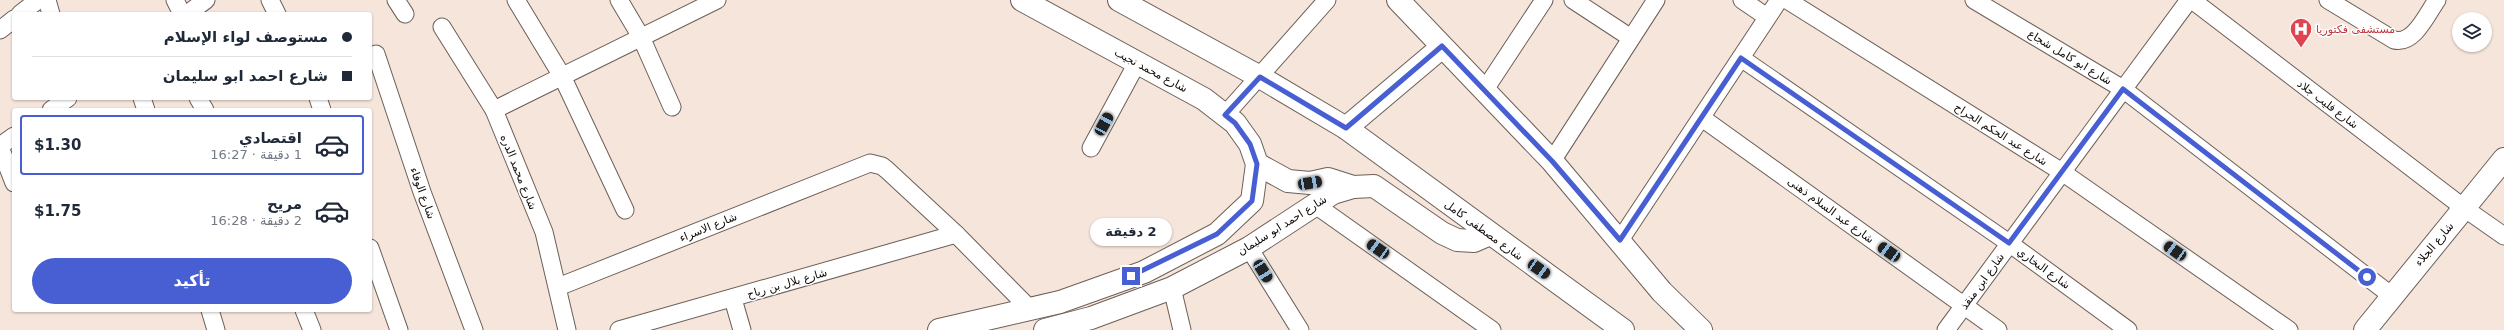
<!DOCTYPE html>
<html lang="ar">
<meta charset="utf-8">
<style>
:root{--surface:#fff;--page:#f6f6f7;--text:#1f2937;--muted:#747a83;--line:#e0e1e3;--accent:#485fd3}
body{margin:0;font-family:"DejaVu Sans","Noto Sans Arabic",sans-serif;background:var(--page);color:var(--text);direction:rtl;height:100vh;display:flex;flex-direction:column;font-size:15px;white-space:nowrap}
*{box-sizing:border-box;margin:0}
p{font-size:13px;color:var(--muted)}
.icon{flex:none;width:22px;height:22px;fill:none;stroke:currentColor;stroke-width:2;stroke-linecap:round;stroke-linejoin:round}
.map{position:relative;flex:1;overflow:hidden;direction:ltr}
.drawer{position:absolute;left:12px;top:108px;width:360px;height:204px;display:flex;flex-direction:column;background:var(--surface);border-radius:4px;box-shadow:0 1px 3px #0004;direction:rtl}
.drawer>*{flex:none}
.guide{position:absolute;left:12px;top:12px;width:360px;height:88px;border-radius:4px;box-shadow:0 1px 3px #0004;direction:rtl;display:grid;align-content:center;height:88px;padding:0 20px;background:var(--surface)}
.fabs{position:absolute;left:2452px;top:12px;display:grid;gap:8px}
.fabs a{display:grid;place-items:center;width:40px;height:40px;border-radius:50%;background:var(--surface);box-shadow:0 1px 3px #0004;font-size:20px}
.end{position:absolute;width:18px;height:18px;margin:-9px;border:5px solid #485fd3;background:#fff;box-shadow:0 0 0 2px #fff}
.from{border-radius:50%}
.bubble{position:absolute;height:28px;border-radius:14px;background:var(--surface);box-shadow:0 1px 3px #0004;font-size:13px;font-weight:800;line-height:28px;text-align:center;direction:rtl}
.car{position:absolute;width:12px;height:24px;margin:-12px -6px;border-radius:5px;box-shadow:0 0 3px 1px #0007;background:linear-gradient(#222 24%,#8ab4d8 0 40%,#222 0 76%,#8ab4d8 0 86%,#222 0)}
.guide b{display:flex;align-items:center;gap:14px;height:38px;font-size:15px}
.guide b+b{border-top:1px solid var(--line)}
.guide i{width:10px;height:10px;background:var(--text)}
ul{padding:7px 0 0;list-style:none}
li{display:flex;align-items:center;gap:12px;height:60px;margin:0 8px 6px;padding:0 12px;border:2px solid transparent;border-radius:4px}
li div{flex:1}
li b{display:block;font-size:15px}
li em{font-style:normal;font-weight:800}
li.current{border-color:var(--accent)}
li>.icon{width:36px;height:36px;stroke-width:1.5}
.action{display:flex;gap:8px;margin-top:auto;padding:8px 20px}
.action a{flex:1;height:46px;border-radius:24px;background:var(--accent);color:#fff;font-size:16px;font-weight:800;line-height:46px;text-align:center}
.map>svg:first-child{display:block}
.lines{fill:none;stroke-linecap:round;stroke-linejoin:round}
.minor-casing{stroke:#6d5f57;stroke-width:19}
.secondary-casing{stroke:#6d5f57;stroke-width:24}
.minor{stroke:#fff;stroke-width:17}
.secondary{stroke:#fff;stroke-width:22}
.route{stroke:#485fd3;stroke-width:5}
.labels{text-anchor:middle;stroke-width:3;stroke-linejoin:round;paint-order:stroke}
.health-label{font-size:11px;fill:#be3a42;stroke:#fff;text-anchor:start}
.street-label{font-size:11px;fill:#0f0a07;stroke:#fff}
</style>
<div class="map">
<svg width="2504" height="330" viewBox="0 0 2504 330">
<rect width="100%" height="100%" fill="#f5e5db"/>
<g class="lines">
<g class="minor-casing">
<g id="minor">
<path d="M47,0L51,14"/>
<path d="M175,0L182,14"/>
<path d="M270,0L277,14"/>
<path d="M396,0L405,14"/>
<path d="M516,0L562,76L625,210"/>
<path d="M619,0L641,37L672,107"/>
<path d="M1573,0L1631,38"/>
<path d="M1742,0L1767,17"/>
<path d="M1787,0L2062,172L2289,330"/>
<path d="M1974,0L2123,89L2392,296"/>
<path d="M2192,0L2464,208L2504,236"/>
<path d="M2328,0L2394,40C2414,45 2427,14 2437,0"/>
<path d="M20,14L38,0"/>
<path d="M187,14L206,0"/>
<path d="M442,27L494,110L544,232L567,330"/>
<path d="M0,30L14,19"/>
<path d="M376,54L422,192L474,330"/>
<path d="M1741,58L2009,243L2128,330"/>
<path d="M1484,91L1544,0"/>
<path d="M142,98L146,110"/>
<path d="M198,98L205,110"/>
<path d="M318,98L322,110"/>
<path d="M51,110L68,98"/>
<path d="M494,110L717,0"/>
<path d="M1225,115L1327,0"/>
<path d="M1702,118L1998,330"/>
<path d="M0,146L14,136"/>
<path d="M0,147L14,183"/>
<path d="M1091,148L1137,63"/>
<path d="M1552,161L1656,0"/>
<path d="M1314,204L1492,330"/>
<path d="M1620,240L1779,0"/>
<path d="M370,248L399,330"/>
<path d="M1249,248L1300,330"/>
<path d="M558,287L870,163L882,166L887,170L956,234L1029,308"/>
<path d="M1172,288L1182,330"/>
<path d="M733,299L742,330"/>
<path d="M210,310L216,330"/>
<path d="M304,310L312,330"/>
<path d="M619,330L956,234"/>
<path d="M1946,330L2189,0"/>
</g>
</g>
<g class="secondary-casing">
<g id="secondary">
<path d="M1119,0L1260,77L1346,128L1623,330"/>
<path d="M1398,0L1552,161L1662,292L1701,330"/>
<path d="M1346,128L1442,47"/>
<path d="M1257,164L1288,181L1310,183L1328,179L1353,187"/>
<path d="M939,330L1060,302L1144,272L1217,234L1252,201L1257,164L1250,144L1235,123L1204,99L1022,0"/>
<path d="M1045,330L1091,318L1172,288L1249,248L1333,193L1353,187L1374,186L1442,233L1457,240L1474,241L1490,234"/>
<path d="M2365,330L2504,159"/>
</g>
</g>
<use href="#minor" class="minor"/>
<use href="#secondary" class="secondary"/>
</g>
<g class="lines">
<path class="route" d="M1131,276L1217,234L1252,201L1257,164L1250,144L1235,123L1225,115L1260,77L1346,128L1442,46L1552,161L1620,240L1741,58L2009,243L2123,89L2367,277"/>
</g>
<defs>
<g id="hospital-pin" transform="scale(1.15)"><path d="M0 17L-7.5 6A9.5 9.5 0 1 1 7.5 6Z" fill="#e0444e" stroke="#fff"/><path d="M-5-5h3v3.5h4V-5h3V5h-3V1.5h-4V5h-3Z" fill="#fff"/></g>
</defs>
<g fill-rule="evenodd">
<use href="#hospital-pin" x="2301" y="29"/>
</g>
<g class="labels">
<g class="health-label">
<text x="2316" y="33">مستشفى فكتوريا</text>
</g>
<g class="street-label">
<text transform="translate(2070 57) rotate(31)" y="4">شارع ابو كامل شجاع</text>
<text transform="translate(1151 70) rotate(28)" y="4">شارع محمد نجيب</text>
<text transform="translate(2328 104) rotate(37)" y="4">شارع فليب جلاد</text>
<text transform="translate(2001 134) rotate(32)" y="4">شارع عبد الحكم الجراح</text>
<text transform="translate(519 172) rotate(68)" y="4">شارع محمد الدره</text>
<text transform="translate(423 193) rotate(70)" y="4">شارع الوفاء</text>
<text transform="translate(1831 210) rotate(36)" y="4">شارع عبد السلام ذهنى</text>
<text transform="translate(1282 225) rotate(-32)" y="4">شارع احمد ابو سليمان</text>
<text transform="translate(708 227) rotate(-22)" y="4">شارع الاسراء</text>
<text transform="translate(1484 230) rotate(36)" y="4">شارع مصطفى كامل</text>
<text transform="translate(2434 244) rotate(-50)" y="4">شارع الجلاء</text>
<text transform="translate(2044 268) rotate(36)" y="4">شارع البخاري</text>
<text transform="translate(1982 281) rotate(-54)" y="4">شارع ابن منقذ</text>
<text transform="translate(787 283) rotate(-16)" y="4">شارع بلال بن رباح</text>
</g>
</g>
</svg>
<div class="fabs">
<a><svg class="icon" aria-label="layers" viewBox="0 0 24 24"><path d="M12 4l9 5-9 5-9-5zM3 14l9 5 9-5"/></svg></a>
</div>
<i class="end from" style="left:2367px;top:277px"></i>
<i class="end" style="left:1131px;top:276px"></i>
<div class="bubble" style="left:1090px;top:218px;width:82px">2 دقيقة</div>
<i class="car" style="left:1104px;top:124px;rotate:29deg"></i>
<i class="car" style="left:1310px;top:183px;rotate:80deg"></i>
<i class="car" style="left:1378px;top:249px;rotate:305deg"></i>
<i class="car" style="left:2175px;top:251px;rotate:305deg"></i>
<i class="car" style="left:1889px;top:252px;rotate:305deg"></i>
<i class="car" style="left:1539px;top:269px;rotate:125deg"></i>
<i class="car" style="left:1263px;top:271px;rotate:148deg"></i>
<div class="guide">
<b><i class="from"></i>مستوصف لواء الإسلام</b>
<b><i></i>شارع احمد ابو سليمان</b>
</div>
<section class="drawer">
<ul>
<li class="current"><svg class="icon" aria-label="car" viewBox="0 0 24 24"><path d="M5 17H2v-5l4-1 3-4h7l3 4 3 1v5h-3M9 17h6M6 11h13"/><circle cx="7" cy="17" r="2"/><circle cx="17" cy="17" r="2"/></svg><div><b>اقتصادي</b><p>1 دقيقة · 16:27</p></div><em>$1.30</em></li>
<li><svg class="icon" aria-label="car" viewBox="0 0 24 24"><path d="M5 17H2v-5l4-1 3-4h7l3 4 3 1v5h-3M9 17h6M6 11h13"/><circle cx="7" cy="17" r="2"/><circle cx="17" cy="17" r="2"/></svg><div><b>مريح</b><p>2 دقيقة · 16:28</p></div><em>$1.75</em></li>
</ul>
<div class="action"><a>تأكيد</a></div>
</section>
</div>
